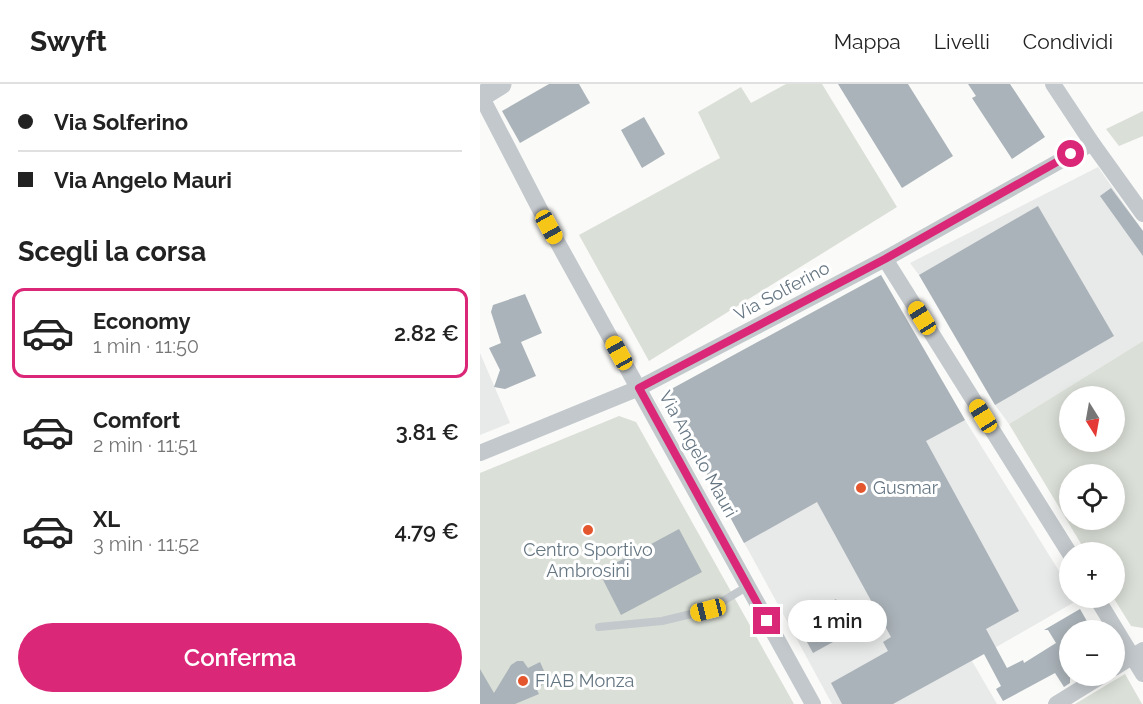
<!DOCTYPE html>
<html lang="it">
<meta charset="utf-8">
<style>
:root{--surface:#fff;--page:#f6f6f6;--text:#222;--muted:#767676;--line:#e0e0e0;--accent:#db2777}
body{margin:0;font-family:Raleway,sans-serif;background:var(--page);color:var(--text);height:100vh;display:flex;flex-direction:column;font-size:22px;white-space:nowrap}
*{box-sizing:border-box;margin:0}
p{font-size:20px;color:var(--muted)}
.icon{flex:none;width:33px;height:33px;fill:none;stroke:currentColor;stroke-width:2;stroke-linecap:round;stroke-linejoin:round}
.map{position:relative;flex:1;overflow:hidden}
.sheet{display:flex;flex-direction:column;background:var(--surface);width:480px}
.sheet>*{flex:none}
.hud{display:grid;align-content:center;height:132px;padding:0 18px;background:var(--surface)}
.needle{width:39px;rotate:169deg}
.buttons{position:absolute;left:579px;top:302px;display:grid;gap:12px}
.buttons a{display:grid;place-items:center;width:66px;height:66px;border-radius:50%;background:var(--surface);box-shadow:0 3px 15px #0003;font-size:30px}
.end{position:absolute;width:27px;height:27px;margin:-14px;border:8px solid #db2777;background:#fff;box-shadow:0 0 0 3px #fff}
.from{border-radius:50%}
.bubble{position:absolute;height:42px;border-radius:21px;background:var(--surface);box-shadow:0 3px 15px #0003;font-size:20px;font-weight:600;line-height:42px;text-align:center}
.car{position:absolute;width:18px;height:36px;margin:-18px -9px;border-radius:8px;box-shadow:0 0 4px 2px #0007;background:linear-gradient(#f5c518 24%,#345 0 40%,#f5c518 0 76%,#345 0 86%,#f5c518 0)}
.hud b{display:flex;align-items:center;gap:21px;height:57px;font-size:22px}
.hud b+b{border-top:2px solid var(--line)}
.hud i{width:15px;height:15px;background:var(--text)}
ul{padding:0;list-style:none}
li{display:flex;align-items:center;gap:18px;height:90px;margin:0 12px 9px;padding:0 6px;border:3px solid transparent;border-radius:12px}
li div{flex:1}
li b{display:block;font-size:22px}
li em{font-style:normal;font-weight:600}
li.active{border-color:var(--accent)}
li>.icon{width:54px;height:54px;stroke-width:1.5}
h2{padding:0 18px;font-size:27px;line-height:72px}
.primary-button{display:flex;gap:12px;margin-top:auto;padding:12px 18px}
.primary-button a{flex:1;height:69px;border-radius:36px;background:var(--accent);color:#fff;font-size:24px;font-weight:600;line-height:69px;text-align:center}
header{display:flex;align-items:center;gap:36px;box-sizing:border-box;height:84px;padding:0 30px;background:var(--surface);border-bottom:2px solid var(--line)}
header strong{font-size:28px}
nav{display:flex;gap:33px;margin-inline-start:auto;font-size:21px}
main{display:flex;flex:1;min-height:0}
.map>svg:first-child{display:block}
.built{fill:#e8e9e9}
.green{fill:#dadfd7;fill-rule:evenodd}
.building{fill:#aab3b9}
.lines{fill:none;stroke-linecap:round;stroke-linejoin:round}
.service{stroke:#c3c8cc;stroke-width:8}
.minor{stroke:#c3c8cc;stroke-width:16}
.tertiary{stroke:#c3c8cc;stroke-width:21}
.route{stroke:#db2777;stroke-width:8}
.poi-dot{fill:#e4572e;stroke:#fff;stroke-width:2}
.labels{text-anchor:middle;stroke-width:6;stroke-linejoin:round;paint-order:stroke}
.street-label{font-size:18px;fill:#657683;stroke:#fff}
.poi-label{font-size:18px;fill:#657683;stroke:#fff;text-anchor:start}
</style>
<header>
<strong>Swyft</strong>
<nav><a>Mappa</a><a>Livelli</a><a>Condividi</a></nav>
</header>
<main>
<section class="sheet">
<div class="hud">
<b><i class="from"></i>Via Solferino</b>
<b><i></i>Via Angelo Mauri</b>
</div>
<h2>Scegli la corsa</h2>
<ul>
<li class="active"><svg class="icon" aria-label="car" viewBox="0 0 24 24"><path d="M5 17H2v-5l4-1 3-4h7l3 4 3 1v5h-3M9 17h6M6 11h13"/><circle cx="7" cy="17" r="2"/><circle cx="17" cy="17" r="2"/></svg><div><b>Economy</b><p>1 min · 11:50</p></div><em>2.82 €</em></li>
<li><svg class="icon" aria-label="car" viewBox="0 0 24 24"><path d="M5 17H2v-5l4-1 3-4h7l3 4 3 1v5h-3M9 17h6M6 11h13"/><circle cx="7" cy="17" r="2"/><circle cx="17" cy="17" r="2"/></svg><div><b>Comfort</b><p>2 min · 11:51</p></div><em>3.81 €</em></li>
<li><svg class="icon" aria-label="car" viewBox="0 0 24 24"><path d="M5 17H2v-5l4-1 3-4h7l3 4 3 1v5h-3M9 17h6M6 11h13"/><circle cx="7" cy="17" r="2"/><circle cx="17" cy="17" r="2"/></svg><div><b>XL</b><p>3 min · 11:52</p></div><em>4.79 €</em></li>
</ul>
<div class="primary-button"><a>Conferma</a></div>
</section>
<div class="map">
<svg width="663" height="620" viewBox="0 0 663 620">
<rect width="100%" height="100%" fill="#fafaf8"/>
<g class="built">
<path d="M618,83L663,147V257L529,340L515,321L439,191L430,179Z"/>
<path d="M401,191L485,336L589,503L590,513H596L598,516L492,577L517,620H352L204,348L184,309Z"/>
<path d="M0,269L30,339L0,351Z"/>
</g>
<g class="green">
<path d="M306,0H342L417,123L169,277L99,151L240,74L218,28L261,3L271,19Z"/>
<path d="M663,27V52L639,62L626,45Z"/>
<path d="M663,257V544L651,542L633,513L634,468H606L529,340ZM590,312H634V357H590ZM590,390H634V435H590Z"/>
<path d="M139,332L156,338L314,620H0V389Z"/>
<path d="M645,590L662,620H595Z"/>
</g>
<g class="building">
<path d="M69,0H99L110,19L40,59L22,27Z"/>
<path d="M358,0H428L473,72L422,104Z"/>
<path d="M488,0H530L565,53L532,75L492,14L496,12Z"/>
<path d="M164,33L185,70L162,84L141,46Z"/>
<path d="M631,104L663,147V172L620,112Z"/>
<path d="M558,122L634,252L515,321L439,191Z"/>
<path d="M401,191L485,336L446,357L539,527L506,545L527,584L543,576L544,579L576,559L568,546H564L600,525L612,546H590V599L584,603L575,589L523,617L516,605L521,602L504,570L413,620H362L351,599L408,567L403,558L411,553L337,418L264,459L204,348H205L184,309Z"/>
<path d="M45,210L62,249L41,258L56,292L25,305L14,303L20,286L9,264L21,259L11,228L13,221Z"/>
<path d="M199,445L222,488L141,531L119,488Z"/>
<path d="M356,515L373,547L333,569L316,538Z"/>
<path d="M37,577H43L48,584L60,578L69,598L56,604L59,610L35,620H0V585L14,609L31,581Z"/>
</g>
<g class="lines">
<path class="service" d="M119,543L182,537L228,526L268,502"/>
<g class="minor">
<path d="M573,0L612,59L663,130"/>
<path d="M0,10L69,143L333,620"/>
<path d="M405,175L590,470"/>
<path d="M0,369L159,304L405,175L612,59"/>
<path d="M616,513L663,590"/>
<path d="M634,584L663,566"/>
<path d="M576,620L623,591"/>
</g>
<path class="tertiary" d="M0,13L21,0"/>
</g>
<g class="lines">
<path class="route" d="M287,537L159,304L405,175L591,70"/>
</g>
<g class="poi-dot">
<circle cx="381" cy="404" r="6"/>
<circle cx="108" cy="446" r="6"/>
<circle cx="43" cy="597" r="6"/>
</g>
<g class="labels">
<g class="street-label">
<text transform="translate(302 207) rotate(-28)" y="6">Via Solferino</text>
<text transform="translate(218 370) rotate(61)" y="6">Via Angelo Mauri</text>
</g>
<g class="poi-label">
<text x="393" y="410">Gusmar</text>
<text x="108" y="472" text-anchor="middle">Centro Sportivo<tspan x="108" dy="21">Ambrosini</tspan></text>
<text x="55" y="603">FIAB Monza</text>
</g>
</g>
</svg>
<div class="buttons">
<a><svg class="needle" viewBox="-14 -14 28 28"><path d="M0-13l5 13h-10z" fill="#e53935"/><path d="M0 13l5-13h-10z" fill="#767676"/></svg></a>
<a><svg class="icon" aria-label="locate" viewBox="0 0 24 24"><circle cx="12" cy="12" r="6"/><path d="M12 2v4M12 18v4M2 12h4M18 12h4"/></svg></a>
<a>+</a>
<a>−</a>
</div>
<i class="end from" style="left:591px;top:70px"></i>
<i class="end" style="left:287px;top:537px"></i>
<div class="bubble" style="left:308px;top:516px;width:99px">1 min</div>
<i class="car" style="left:69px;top:143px;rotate:151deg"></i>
<i class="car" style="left:442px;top:234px;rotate:328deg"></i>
<i class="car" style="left:139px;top:269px;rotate:331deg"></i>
<i class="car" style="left:503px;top:332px;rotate:328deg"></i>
<i class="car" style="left:228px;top:526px;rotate:256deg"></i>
</div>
</main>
